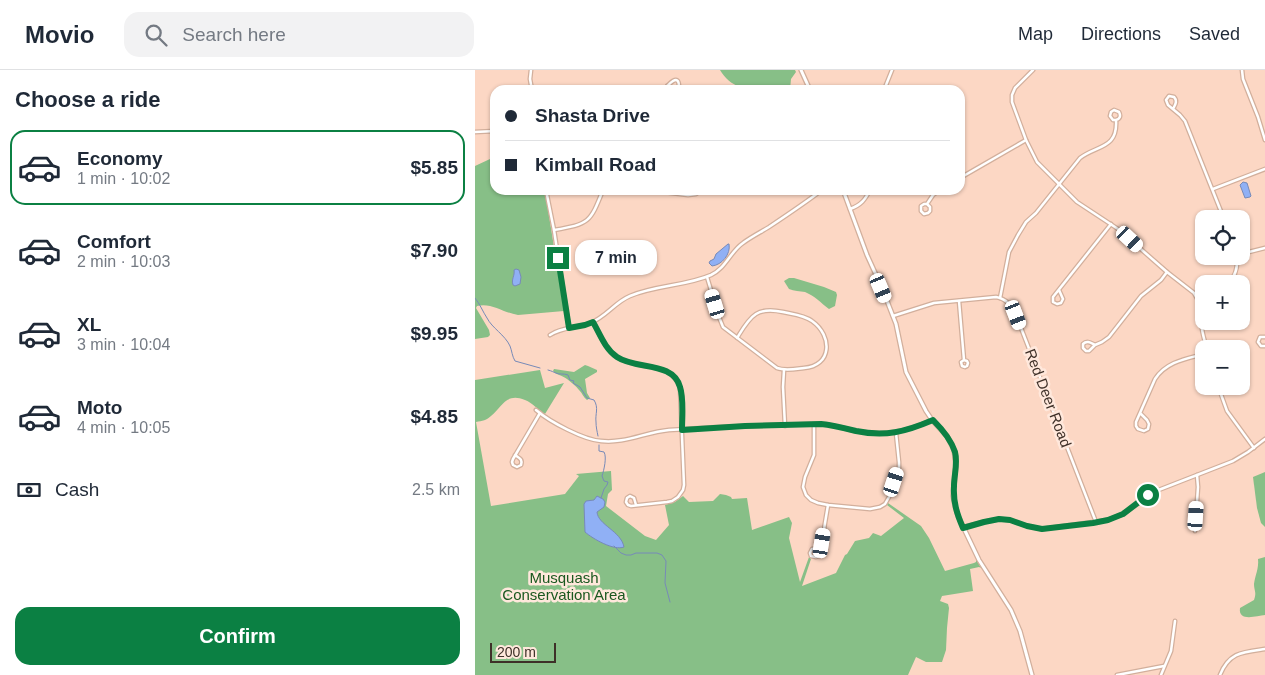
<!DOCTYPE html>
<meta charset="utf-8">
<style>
:root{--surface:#fff;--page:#f2f2f3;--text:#1f2937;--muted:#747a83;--line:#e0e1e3;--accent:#0b8043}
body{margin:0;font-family:Helvetica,sans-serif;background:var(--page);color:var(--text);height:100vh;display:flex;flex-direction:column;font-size:19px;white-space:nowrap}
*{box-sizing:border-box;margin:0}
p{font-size:16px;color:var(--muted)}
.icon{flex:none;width:28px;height:28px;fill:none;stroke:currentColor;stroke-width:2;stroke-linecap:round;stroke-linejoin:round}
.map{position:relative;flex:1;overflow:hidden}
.details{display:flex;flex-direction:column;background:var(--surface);width:475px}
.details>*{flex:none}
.guide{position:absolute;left:15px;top:15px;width:475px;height:110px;border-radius:15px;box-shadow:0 1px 4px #0004;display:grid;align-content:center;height:110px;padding:0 15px;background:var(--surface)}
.tools{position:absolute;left:720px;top:140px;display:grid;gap:10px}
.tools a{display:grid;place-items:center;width:55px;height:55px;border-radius:10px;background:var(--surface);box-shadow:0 1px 4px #0004;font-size:25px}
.scale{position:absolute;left:15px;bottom:12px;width:66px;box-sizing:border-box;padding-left:5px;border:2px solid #3e3028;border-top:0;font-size:14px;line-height:18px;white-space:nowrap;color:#3e3028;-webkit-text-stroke:4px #ffe8dc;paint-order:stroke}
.end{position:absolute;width:22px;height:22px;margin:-11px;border:6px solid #0b8043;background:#fff;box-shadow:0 0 0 2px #fff}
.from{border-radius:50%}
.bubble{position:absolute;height:35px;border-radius:15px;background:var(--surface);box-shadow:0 1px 4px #0004;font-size:16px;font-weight:700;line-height:35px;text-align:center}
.car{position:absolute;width:15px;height:30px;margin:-15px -8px;border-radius:6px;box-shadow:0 0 4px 1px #0007;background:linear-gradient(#fff 24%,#345 0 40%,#fff 0 76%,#345 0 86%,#fff 0)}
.guide b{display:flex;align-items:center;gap:18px;height:48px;font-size:19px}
.guide b+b{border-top:1px solid var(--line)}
.guide i{width:12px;height:12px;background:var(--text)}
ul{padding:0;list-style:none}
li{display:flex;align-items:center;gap:15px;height:75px;margin:0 10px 8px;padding:0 5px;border:2px solid transparent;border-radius:15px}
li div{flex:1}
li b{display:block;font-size:19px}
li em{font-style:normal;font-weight:700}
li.current{border-color:var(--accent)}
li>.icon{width:45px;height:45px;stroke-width:1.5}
h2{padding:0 15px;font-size:22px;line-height:60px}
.pay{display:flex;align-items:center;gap:12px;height:55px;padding:0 15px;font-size:19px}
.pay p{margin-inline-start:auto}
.action{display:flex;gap:10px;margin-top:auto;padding:10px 15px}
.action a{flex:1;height:58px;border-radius:15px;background:var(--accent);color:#fff;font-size:20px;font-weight:700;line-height:58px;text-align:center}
header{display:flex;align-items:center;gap:30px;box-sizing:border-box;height:70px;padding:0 25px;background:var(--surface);border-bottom:1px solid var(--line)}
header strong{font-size:24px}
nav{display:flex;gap:28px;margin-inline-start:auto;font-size:18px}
.search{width:350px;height:45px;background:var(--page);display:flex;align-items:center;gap:12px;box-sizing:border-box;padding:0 18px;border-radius:15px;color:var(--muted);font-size:19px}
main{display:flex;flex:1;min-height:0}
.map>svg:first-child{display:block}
.green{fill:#87bf87}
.water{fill:#90b0f5;stroke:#778ab8}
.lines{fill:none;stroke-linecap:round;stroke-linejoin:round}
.stream{stroke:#778ab8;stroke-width:1}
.minor-casing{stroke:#d2af9c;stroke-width:5}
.tertiary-casing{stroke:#d2af9c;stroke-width:5.5}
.minor{stroke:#fff;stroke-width:2.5}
.tertiary{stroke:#fff;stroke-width:3}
.route{stroke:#0b8043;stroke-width:6}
.labels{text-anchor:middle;stroke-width:5;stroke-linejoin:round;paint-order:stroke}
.street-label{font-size:15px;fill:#3e3028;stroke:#ffe8dc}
.park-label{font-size:15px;fill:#1a581f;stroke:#ffe8dc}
</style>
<header>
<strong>Movio</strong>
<div class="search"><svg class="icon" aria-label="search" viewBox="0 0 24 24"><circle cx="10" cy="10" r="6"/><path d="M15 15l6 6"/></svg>Search here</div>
<nav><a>Map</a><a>Directions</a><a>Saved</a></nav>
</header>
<main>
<section class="details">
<h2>Choose a ride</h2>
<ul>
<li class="current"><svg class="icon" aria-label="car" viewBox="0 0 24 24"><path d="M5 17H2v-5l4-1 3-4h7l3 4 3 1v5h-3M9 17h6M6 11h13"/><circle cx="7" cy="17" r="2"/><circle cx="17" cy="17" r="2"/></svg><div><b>Economy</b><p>1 min · 10:02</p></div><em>$5.85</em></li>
<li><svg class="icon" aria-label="car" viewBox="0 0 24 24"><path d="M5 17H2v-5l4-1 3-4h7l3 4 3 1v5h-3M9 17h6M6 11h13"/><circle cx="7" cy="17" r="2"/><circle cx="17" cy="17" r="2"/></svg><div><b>Comfort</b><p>2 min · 10:03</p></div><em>$7.90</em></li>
<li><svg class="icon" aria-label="car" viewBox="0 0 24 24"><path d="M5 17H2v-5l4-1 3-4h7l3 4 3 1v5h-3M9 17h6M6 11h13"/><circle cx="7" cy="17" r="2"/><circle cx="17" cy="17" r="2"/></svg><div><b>XL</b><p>3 min · 10:04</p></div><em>$9.95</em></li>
<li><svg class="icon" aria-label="car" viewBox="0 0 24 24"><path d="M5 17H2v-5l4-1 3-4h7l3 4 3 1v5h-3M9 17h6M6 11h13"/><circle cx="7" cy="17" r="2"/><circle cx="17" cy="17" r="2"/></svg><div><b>Moto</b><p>4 min · 10:05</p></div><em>$4.85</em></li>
</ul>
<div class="pay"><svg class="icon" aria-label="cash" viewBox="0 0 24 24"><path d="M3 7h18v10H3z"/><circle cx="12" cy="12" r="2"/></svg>Cash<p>2.5 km</p></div>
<div class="action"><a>Confirm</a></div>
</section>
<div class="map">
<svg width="790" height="605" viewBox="0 0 790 605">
<rect width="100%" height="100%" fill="#fcd7c4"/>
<g class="green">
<path d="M245,0H320L321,2L316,9L315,20C290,20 260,26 245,0Z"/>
<path d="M20,88V120H70L89,241L43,245C29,243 16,232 2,236L1,238L14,260L15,265L13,267L0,269V96L15,89Z"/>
<path d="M314,208H319L349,217L361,222L362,225L360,236L354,239C346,233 340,226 330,222C325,221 319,221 314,219L309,211Z"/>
<path d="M110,295L113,296L122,300V302L110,309L112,323L115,328L112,330C108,327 108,324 104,320C101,316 96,312 92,309C87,305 81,305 78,301L79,299L99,302Z"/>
<path d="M65,300L70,318L89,313L70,344C63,340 58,333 50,330C31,322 27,337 16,346C12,350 7,351 1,352L16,436L90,424L104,406L101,404L136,401L137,420L133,424L131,436L170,466L181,470L194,455L190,435L200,432L208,426L214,432L238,431L245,424L251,425L256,427L257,429L272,428L277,460L314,447L317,453L314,468L325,512L334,487L336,489L327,516L361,503L370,485L372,484L380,471L394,468L398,463L406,466L429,448L412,435L413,433L446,456L454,468L470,501L499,493L501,492V489L506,498L504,497L495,499L498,521L467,526L465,531L473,534L474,538L472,558L471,580L467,592H451L441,587L433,605H0V310Z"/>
<path d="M790,402V457L786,453L782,438L778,407Z"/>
<path d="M790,487V545C781,546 763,552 765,538L779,530C782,522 779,521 779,514C780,505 784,499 783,489Z"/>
</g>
<g class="water">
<path d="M768,112L772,113L776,126L775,127L770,128L765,115Z"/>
<path d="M253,174H254C256,184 247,195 237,196L234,193L235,191L239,189L241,184Z"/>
<path d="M41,199L44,200L46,207L45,214L40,216L38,215C36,209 40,206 39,200Z"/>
<path d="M122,426L128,429L130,432L129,437L122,442C123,455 146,461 149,477C139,481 118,469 110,462L109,434L111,431L119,430Z"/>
</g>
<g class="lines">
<g class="stream">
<path d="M0,228C5,234 8,242 12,248C17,258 30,265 35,276C37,281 37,286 40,291L65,298"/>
<path d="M73,300C77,301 78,302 81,303C85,305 88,303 93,305L95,310L99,311L98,313L105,317L112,328L119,330C124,338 120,344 121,352C121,357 122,361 123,366"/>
<path d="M124,375V381L129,382C132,387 129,400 127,406L129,411L133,412L132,415L129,419L126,428"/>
<path d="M139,476L146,483L151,485H156L161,483H182L187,485L191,491L190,513L195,532"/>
</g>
<g class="minor-casing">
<g id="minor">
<path d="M56,0L55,9L57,20"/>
<path d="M558,0L540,18L537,25V32L551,70L562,92L602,132L643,159L692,202L719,223C727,234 726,247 727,259C728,266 730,272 732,279"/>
<path d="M767,0L768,9L783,47L790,70"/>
<path d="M192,16L197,20"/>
<path d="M189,20C193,15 204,2 204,17L201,20"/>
<path d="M409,20L417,0"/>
<path d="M698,39C700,35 703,31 699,27L694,26L691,30L693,35L705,45L710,51L749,149"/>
<path d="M0,62L20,61"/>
<path d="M485,108L551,70"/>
<path d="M738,119L790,99"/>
<path d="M71,120L79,160L94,258"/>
<path d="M173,120L213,125L221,124L227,120"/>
<path d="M452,134L455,137V141L453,143L449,144L446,141V136L449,134H452L458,125L465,120"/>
<path d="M375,139C386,135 390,130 395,120"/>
<path d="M79,160C114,154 115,153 128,120"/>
<path d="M766,184L790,178"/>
<path d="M232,207L244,247L248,257L302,298C310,301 320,299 329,298C357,296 358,266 337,251C329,245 317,244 308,242C299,240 289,239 281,244C273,249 267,260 262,268"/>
<path d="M753,214C761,206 763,197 762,186"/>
<path d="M584,220L588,229L586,233L582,234L578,232V227L636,154"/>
<path d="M722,227L729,225"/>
<path d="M525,228L534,182L543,165L551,152L561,143L605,88C622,75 643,79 641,50C645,49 646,46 644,42L639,40L636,42L635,46L638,50H641"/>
<path d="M484,231L489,290L486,292L487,296L490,297L492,296L493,293L492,291L489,290"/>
<path d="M418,246L459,233L521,227C532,229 537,236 541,245L621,452"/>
<path d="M118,252C125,265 130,279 142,287C163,301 195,290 205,317L209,415L208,420L203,427L197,431L192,432L156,436L153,435L151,432L152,428L155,426L159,428L161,435"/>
<path d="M75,265C87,257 102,258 115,253C130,248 140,232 155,226C181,215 211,216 236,205C251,198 255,182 268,173C276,167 286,162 294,157C312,145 330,133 347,120"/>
<path d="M790,267H785L783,272L786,276H790"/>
<path d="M620,275C616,273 612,270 608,274V278L611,281H614L620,275L627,272L634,267L666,226L686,210L692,202"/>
<path d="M309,300L308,317L310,356"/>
<path d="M743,316L752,341L779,378"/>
<path d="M61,340C75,352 109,370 126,371C149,374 171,362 194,360C244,356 295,355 346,354C357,354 369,358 380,361C409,366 431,362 457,350"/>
<path d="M665,343L672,350L674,354L673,359L669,361L663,359L661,356V352L680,309C691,292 710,289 729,284"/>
<path d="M339,355V385L330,407L328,417L331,425L336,430L343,433L353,435L395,439L405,437L410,434L414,427L424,398V392L421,363"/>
<path d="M40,385C44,388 48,389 46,395L42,397L38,395L37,392L38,389L65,343"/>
<path d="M488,457L509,452L524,449L535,450L552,456L567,459L633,450L648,444L681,421L758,391L773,382L790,369"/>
<path d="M720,461L723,417L722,405"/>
<path d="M346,478L337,479L335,483L336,486L341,487L344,486L345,483L353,435"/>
<path d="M642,605L689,596"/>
<path d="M686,605L696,581L700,551"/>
<path d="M745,605C754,582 768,582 790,579"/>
</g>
</g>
<g class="tertiary-casing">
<g id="tertiary">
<path d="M326,0L335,20"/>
<path d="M368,120L392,185L407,218L421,254L431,302L451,341L457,350L472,366L479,380L481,395L478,426L480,436L483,446L504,490L536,540L545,561L557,605"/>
</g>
</g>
<use href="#minor" class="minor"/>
<use href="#tertiary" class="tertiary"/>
</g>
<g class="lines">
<path class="route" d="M83,188L94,258L110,255L118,252C125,264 130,279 142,287C161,300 198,291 205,317C209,329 207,347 207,360L270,356L346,354C357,355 369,358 381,361C410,367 430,362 458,350C467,359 476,369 480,382C483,393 479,405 479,416C478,432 482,444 488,458L509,452L524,449L535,450L552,456L567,459L618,453L633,450L648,444L673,425"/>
</g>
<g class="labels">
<g class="street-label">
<text transform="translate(573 328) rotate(69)" y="5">Red Deer Road</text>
</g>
<g class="park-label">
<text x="89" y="513">Musquash<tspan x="89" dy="17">Conservation Area</tspan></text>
</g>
</g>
</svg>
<div class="tools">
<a><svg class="icon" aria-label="locate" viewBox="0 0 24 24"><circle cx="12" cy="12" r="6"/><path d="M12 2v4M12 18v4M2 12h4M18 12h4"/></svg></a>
<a>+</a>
<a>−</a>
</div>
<div class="scale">200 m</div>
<i class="end from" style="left:673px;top:425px"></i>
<i class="end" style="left:83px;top:188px"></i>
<div class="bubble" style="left:100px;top:170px;width:82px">7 min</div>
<i class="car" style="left:655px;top:169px;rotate:133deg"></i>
<i class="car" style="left:406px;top:218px;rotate:157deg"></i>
<i class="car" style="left:240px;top:234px;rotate:343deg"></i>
<i class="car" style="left:541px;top:245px;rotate:159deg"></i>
<i class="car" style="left:419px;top:412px;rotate:18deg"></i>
<i class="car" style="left:721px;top:446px;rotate:4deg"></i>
<i class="car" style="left:347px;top:473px;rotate:9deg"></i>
<div class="guide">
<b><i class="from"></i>Shasta Drive</b>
<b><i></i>Kimball Road</b>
</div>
</div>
</main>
